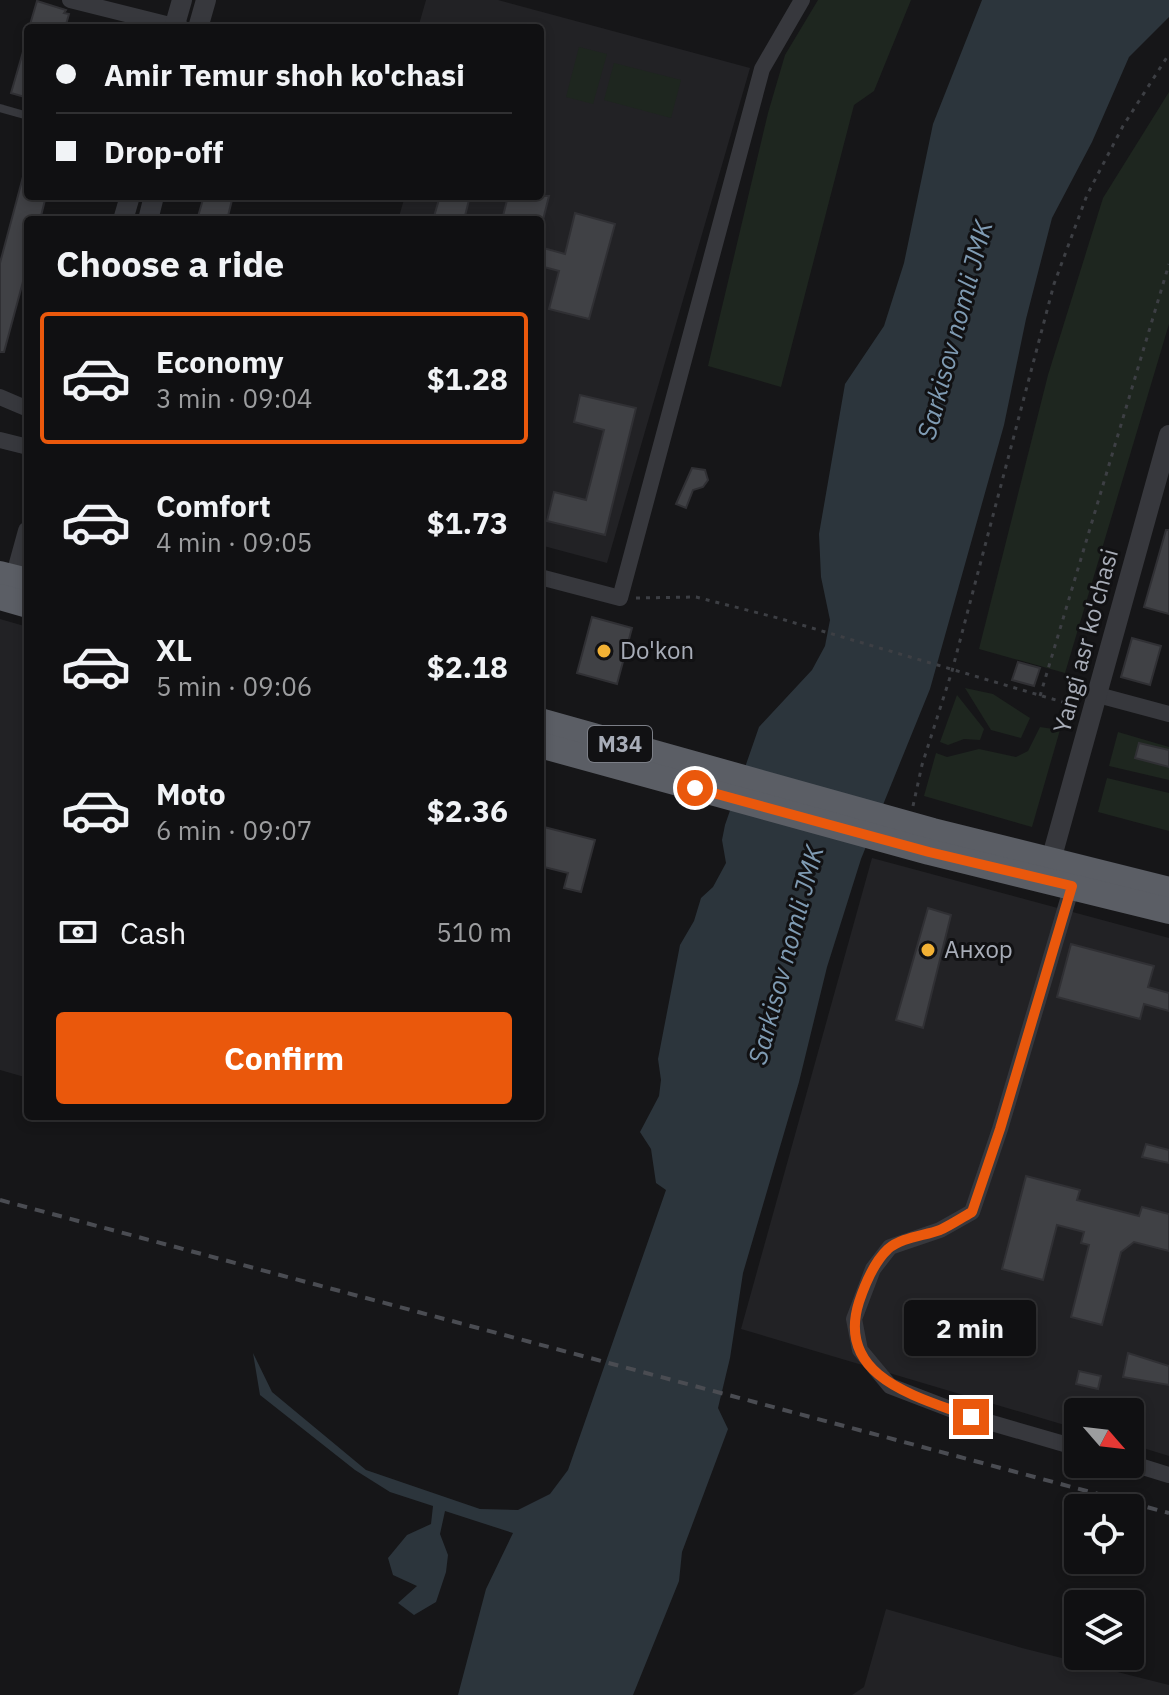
<!DOCTYPE html>
<meta charset="utf-8">
<style>
:root{--surface:#101012;--page:#19191b;--text:#f1f3f6;--muted:#9c9d9f;--line:#303032;--accent:#ea580c}
body{margin:0;font-family:"IBM Plex Sans",sans-serif;background:var(--page);color:var(--text);height:100vh;display:flex;flex-direction:column;font-size:30px;white-space:nowrap}
*{box-sizing:border-box;margin:0}
p{font-size:26px;color:var(--muted)}
.icon{flex:none;width:44px;height:44px;fill:none;stroke:currentColor;stroke-width:2;stroke-linecap:round;stroke-linejoin:round}
.map{position:relative;flex:1;overflow:hidden}
.details{position:absolute;left:24px;top:216px;width:520px;height:904px;display:flex;flex-direction:column;background:var(--surface);border-radius:8px;box-shadow:0 4px 12px #0003,0 0 0 2px var(--line)}
.details>*{flex:none}
.top-card{position:absolute;left:24px;top:24px;width:520px;height:176px;border-radius:8px;box-shadow:0 4px 12px #0003,0 0 0 2px var(--line);display:grid;align-content:center;height:176px;padding:0 32px;background:var(--surface)}
.needle{width:52px;rotate:118deg}
.fabs{position:absolute;left:1064px;top:1398px;display:grid;gap:16px}
.fabs a{display:grid;place-items:center;width:80px;height:80px;border-radius:8px;background:var(--surface);box-shadow:0 4px 12px #0003,0 0 0 2px var(--line);font-size:40px}
.end{position:absolute;width:36px;height:36px;margin:-18px;border:10px solid #ea580c;background:#fff;box-shadow:0 0 0 4px #fff}
.from{border-radius:50%}
.bubble{position:absolute;height:56px;border-radius:8px;background:var(--surface);box-shadow:0 4px 12px #0003,0 0 0 2px var(--line);font-size:26px;font-weight:700;line-height:56px;text-align:center}
.top-card b{display:flex;align-items:center;gap:28px;height:76px;font-size:30px}
.top-card b+b{border-top:2px solid var(--line)}
.top-card i{width:20px;height:20px;background:var(--text)}
ul{padding:0;list-style:none}
li{display:flex;align-items:center;gap:24px;height:132px;margin:0 16px 12px;padding:0 16px;border:4px solid transparent;border-radius:8px}
li div{flex:1}
li b{display:block;font-size:30px}
li em{font-style:normal;font-weight:700}
li.active{border-color:var(--accent)}
li>.icon{width:72px;height:72px;stroke-width:1.5}
h2{padding:0 32px;font-size:36px;line-height:96px}
.pay{display:flex;align-items:center;gap:20px;height:88px;padding:0 32px;font-size:30px}
.pay p{margin-inline-start:auto}
.button{display:flex;gap:16px;margin-top:auto;padding:16px 32px}
.button a{flex:1;height:92px;border-radius:8px;background:var(--accent);color:#fff;font-size:32px;font-weight:700;line-height:92px;text-align:center}
.map>svg:first-child{display:block}
.built{fill:#222225}
.green{fill:#1e261f}
.water{fill:#2c353c}
.building{fill:#404145;stroke:#303034;stroke-width:2}
.lines{fill:none;stroke-linecap:round;stroke-linejoin:round}
.path{stroke:#3d3f44;stroke-width:3;stroke-dasharray:4 6;stroke-linecap:butt}
.service{stroke:#37383d;stroke-width:8}
.minor{stroke:#37383d;stroke-width:16}
.tertiary{stroke:#37383d;stroke-width:20}
.trunk{stroke:#5b5e65;stroke-width:26}
.rail{stroke:#4a4c52;stroke-width:4;stroke-dasharray:10 8;stroke-linecap:butt}
.route{stroke:#ea580c;stroke-width:10}
.poi-dot{fill:#f2b134;stroke:#111113;stroke-width:3}
.labels{text-anchor:middle;stroke-width:6;stroke-linejoin:round;paint-order:stroke}
.shield{fill:#111113;stroke:#7b7e86;stroke-width:2}
.shield-label{font-size:22px;font-weight:bold;fill:#a8adb8}
.street-label{font-size:24px;fill:#a8adb8;stroke:#111113}
.poi-label{font-size:24px;fill:#a8adb8;stroke:#111113;text-anchor:start}
.water-label{font-size:26px;font-style:italic;fill:#7f9bb3;stroke:#111113}
</style>
<div class="map">
<svg width="1169" height="1695" viewBox="0 0 1169 1695">
<rect width="100%" height="100%" fill="#161618"/>
<g class="built">
<path d="M426,0H498L750,68L607,563L540,545V220H398L405,196H540V28H418Z"/>
<path d="M0,619L28,627V1078L0,1070Z"/>
<path d="M872,858L1169,938V1456L1130,1444V1412H1078V1429L741,1329Z"/>
<path d="M886,1609L1022,1648L1169,1685V1695H852L864,1687Z"/>
</g>
<g class="green">
<path d="M818,0H911L874,91L854,105L781,387L708,366L768,113L785,55Z"/>
<path d="M579,47L607,54L593,104L566,97Z"/>
<path d="M614,63L681,80L671,118L604,100Z"/>
<path d="M1169,92V324L1065,673L979,649L1048,375L1103,198Z"/>
<path d="M965,688L993,694L1030,718L1021,738L991,730Z"/>
<path d="M957,695L984,729L980,740L964,739L948,745L940,742Z"/>
<path d="M1040,727L1060,730L1032,827L924,796L936,753L947,757L979,749L1016,757L1028,751Z"/>
<path d="M1118,732L1169,747V780L1109,766Z"/>
<path d="M1107,778L1169,793V831L1098,812Z"/>
</g>
<path class="water" d="M982,0H1169V17L1129,57L1092,142L1052,218L1026,319L1004,425L930,689L861,859L827,967L799,1082L743,1273L730,1358L718,1408L728,1429L682,1552L679,1581L633,1695H458L486,1589L513,1533L445,1511L440,1534L448,1555L446,1572L436,1602L414,1615L398,1603L417,1586L393,1575L388,1558L407,1535L431,1524L433,1506L390,1492L355,1470L260,1395L253,1353L272,1392L366,1470L480,1509L518,1510L550,1494L568,1470L666,1190L656,1183L651,1149L640,1132L659,1096L661,1080L658,1059L680,945L694,921L701,898L713,887L726,863L722,840L725,825L759,727L812,670L825,646L830,620L821,577L819,534L845,384L884,326L904,263L933,124Z"/>
<g class="building">
<path d="M37,1L66,10L64,13L69,14L65,28H29Z"/>
<path d="M25,45H28V98L11,93Z"/>
<path d="M24,173H28V196H46L40,220H28V263L4,352H0V263Z"/>
<path d="M204,196H233L227,220H197Z"/>
<path d="M440,196H470L464,220H433Z"/>
<path d="M508,196H549L543,220H502Z"/>
<path d="M575,213L615,224L589,319L549,309L559,271L540,266V247L565,254Z"/>
<path d="M580,395L636,408L605,535L547,521L554,492L586,500L604,430L574,422Z"/>
<path d="M692,468L705,470L708,480L703,487L693,490L686,508L676,504Z"/>
<path d="M1166,530H1169V614L1144,607Z"/>
<path d="M592,617L632,628L617,684L577,673Z"/>
<path d="M1132,638L1161,646L1150,685L1121,677Z"/>
<path d="M1018,662L1040,668L1034,686L1012,680Z"/>
<path d="M1139,743L1169,750V767L1135,758Z"/>
<path d="M540,826L595,840L581,892L564,888L568,873L540,866Z"/>
<path d="M928,908L951,915L923,1028L896,1020Z"/>
<path d="M1071,944L1154,966L1148,987L1169,993V1011L1144,1004L1140,1019L1057,997Z"/>
<path d="M1146,1144L1169,1150V1163L1142,1157Z"/>
<path d="M1026,1176L1080,1190L1077,1200L1139,1216L1142,1207L1169,1214V1251L1134,1242L1121,1252L1102,1325L1071,1317L1089,1245L1081,1243L1084,1232L1057,1225L1043,1280L1002,1269Z"/>
<path d="M1128,1353L1169,1366V1385L1123,1377Z"/>
<path d="M1079,1371L1101,1376L1098,1389L1076,1384Z"/>
</g>
<g class="lines">
<g class="path">
<path d="M636,598L696,597L778,618L1066,703"/>
<path d="M1040,696L1169,264"/>
<path d="M913,806L922,765L952,671L1054,284L1087,195L1123,126L1169,54"/>
</g>
<path class="service" d="M0,108L28,116"/>
<g class="minor">
<path d="M70,0L182,28"/>
<path d="M0,397L28,409"/>
<path d="M0,440L28,447"/>
<path d="M540,577L620,598L762,69L802,0"/>
<path d="M1098,695L1169,714"/>
<path d="M1072,886L1000,1129L972,1212L940,1230L890,1247L873,1269L854,1319L860,1350L890,1386L971,1417L1078,1448"/>
<path d="M1130,1463L1169,1475"/>
</g>
<g class="tertiary">
<path d="M174,28L182,0"/>
<path d="M198,28L206,0"/>
<path d="M123,220L130,196"/>
<path d="M148,220L154,196"/>
<path d="M12,589L28,531"/>
<path d="M1051,860L1169,435"/>
</g>
<g class="trunk">
<path d="M0,574L28,581"/>
<path d="M0,597L28,605"/>
<path d="M540,721L933,831L1169,890"/>
<path d="M540,745L929,852L1169,911"/>
</g>
<path class="rail" d="M0,1200L1169,1513"/>
</g>
<g class="lines">
<path class="route" d="M695,788L929,852L1072,886L1000,1129L972,1212C961,1218 951,1225 940,1230C924,1236 902,1237 888,1249C874,1262 865,1284 859,1302C835,1378 919,1397 971,1417"/>
</g>
<g class="poi-dot">
<circle cx="604" cy="651" r="8"/>
<circle cx="928" cy="950" r="8"/>
</g>
<g class="labels">
<rect class="shield" x="588" y="726" width="64" height="36" rx="6"/>
<g class="shield-label">
<text x="620" y="752">M34</text>
</g>
<g class="street-label">
<text transform="translate(1086 641) rotate(-75)" y="8">Yangi asr ko'chasi</text>
</g>
<g class="poi-label">
<text x="620" y="659">Do'kon</text>
<text x="944" y="958">Анхор</text>
</g>
<g class="water-label">
<text transform="translate(955 330) rotate(-75)" y="9">Sarkisov nomli JMK</text>
<text transform="translate(786 955) rotate(-75)" y="9">Sarkisov nomli JMK</text>
</g>
</g>
</svg>
<div class="fabs">
<a><svg class="needle" viewBox="-14 -14 28 28"><path d="M0-13l5 13h-10z" fill="#e53935"/><path d="M0 13l5-13h-10z" fill="#9c9d9f"/></svg></a>
<a><svg class="icon" aria-label="locate" viewBox="0 0 24 24"><circle cx="12" cy="12" r="6"/><path d="M12 2v4M12 18v4M2 12h4M18 12h4"/></svg></a>
<a><svg class="icon" aria-label="layers" viewBox="0 0 24 24"><path d="M12 4l9 5-9 5-9-5zM3 14l9 5 9-5"/></svg></a>
</div>
<i class="end from" style="left:695px;top:788px"></i>
<i class="end" style="left:971px;top:1417px"></i>
<div class="bubble" style="left:904px;top:1300px;width:132px">2 min</div>
<div class="top-card">
<b><i class="from"></i>Amir Temur shoh ko'chasi</b>
<b><i></i>Drop-off</b>
</div>
<section class="details">
<h2>Choose a ride</h2>
<ul>
<li class="active"><svg class="icon" aria-label="car" viewBox="0 0 24 24"><path d="M5 17H2v-5l4-1 3-4h7l3 4 3 1v5h-3M9 17h6M6 11h13"/><circle cx="7" cy="17" r="2"/><circle cx="17" cy="17" r="2"/></svg><div><b>Economy</b><p>3 min · 09:04</p></div><em>$1.28</em></li>
<li><svg class="icon" aria-label="car" viewBox="0 0 24 24"><path d="M5 17H2v-5l4-1 3-4h7l3 4 3 1v5h-3M9 17h6M6 11h13"/><circle cx="7" cy="17" r="2"/><circle cx="17" cy="17" r="2"/></svg><div><b>Comfort</b><p>4 min · 09:05</p></div><em>$1.73</em></li>
<li><svg class="icon" aria-label="car" viewBox="0 0 24 24"><path d="M5 17H2v-5l4-1 3-4h7l3 4 3 1v5h-3M9 17h6M6 11h13"/><circle cx="7" cy="17" r="2"/><circle cx="17" cy="17" r="2"/></svg><div><b>XL</b><p>5 min · 09:06</p></div><em>$2.18</em></li>
<li><svg class="icon" aria-label="car" viewBox="0 0 24 24"><path d="M5 17H2v-5l4-1 3-4h7l3 4 3 1v5h-3M9 17h6M6 11h13"/><circle cx="7" cy="17" r="2"/><circle cx="17" cy="17" r="2"/></svg><div><b>Moto</b><p>6 min · 09:07</p></div><em>$2.36</em></li>
</ul>
<div class="pay"><svg class="icon" aria-label="cash" viewBox="0 0 24 24"><path d="M3 7h18v10H3z"/><circle cx="12" cy="12" r="2"/></svg>Cash<p>510 m</p></div>
<div class="button"><a>Confirm</a></div>
</section>
</div>
